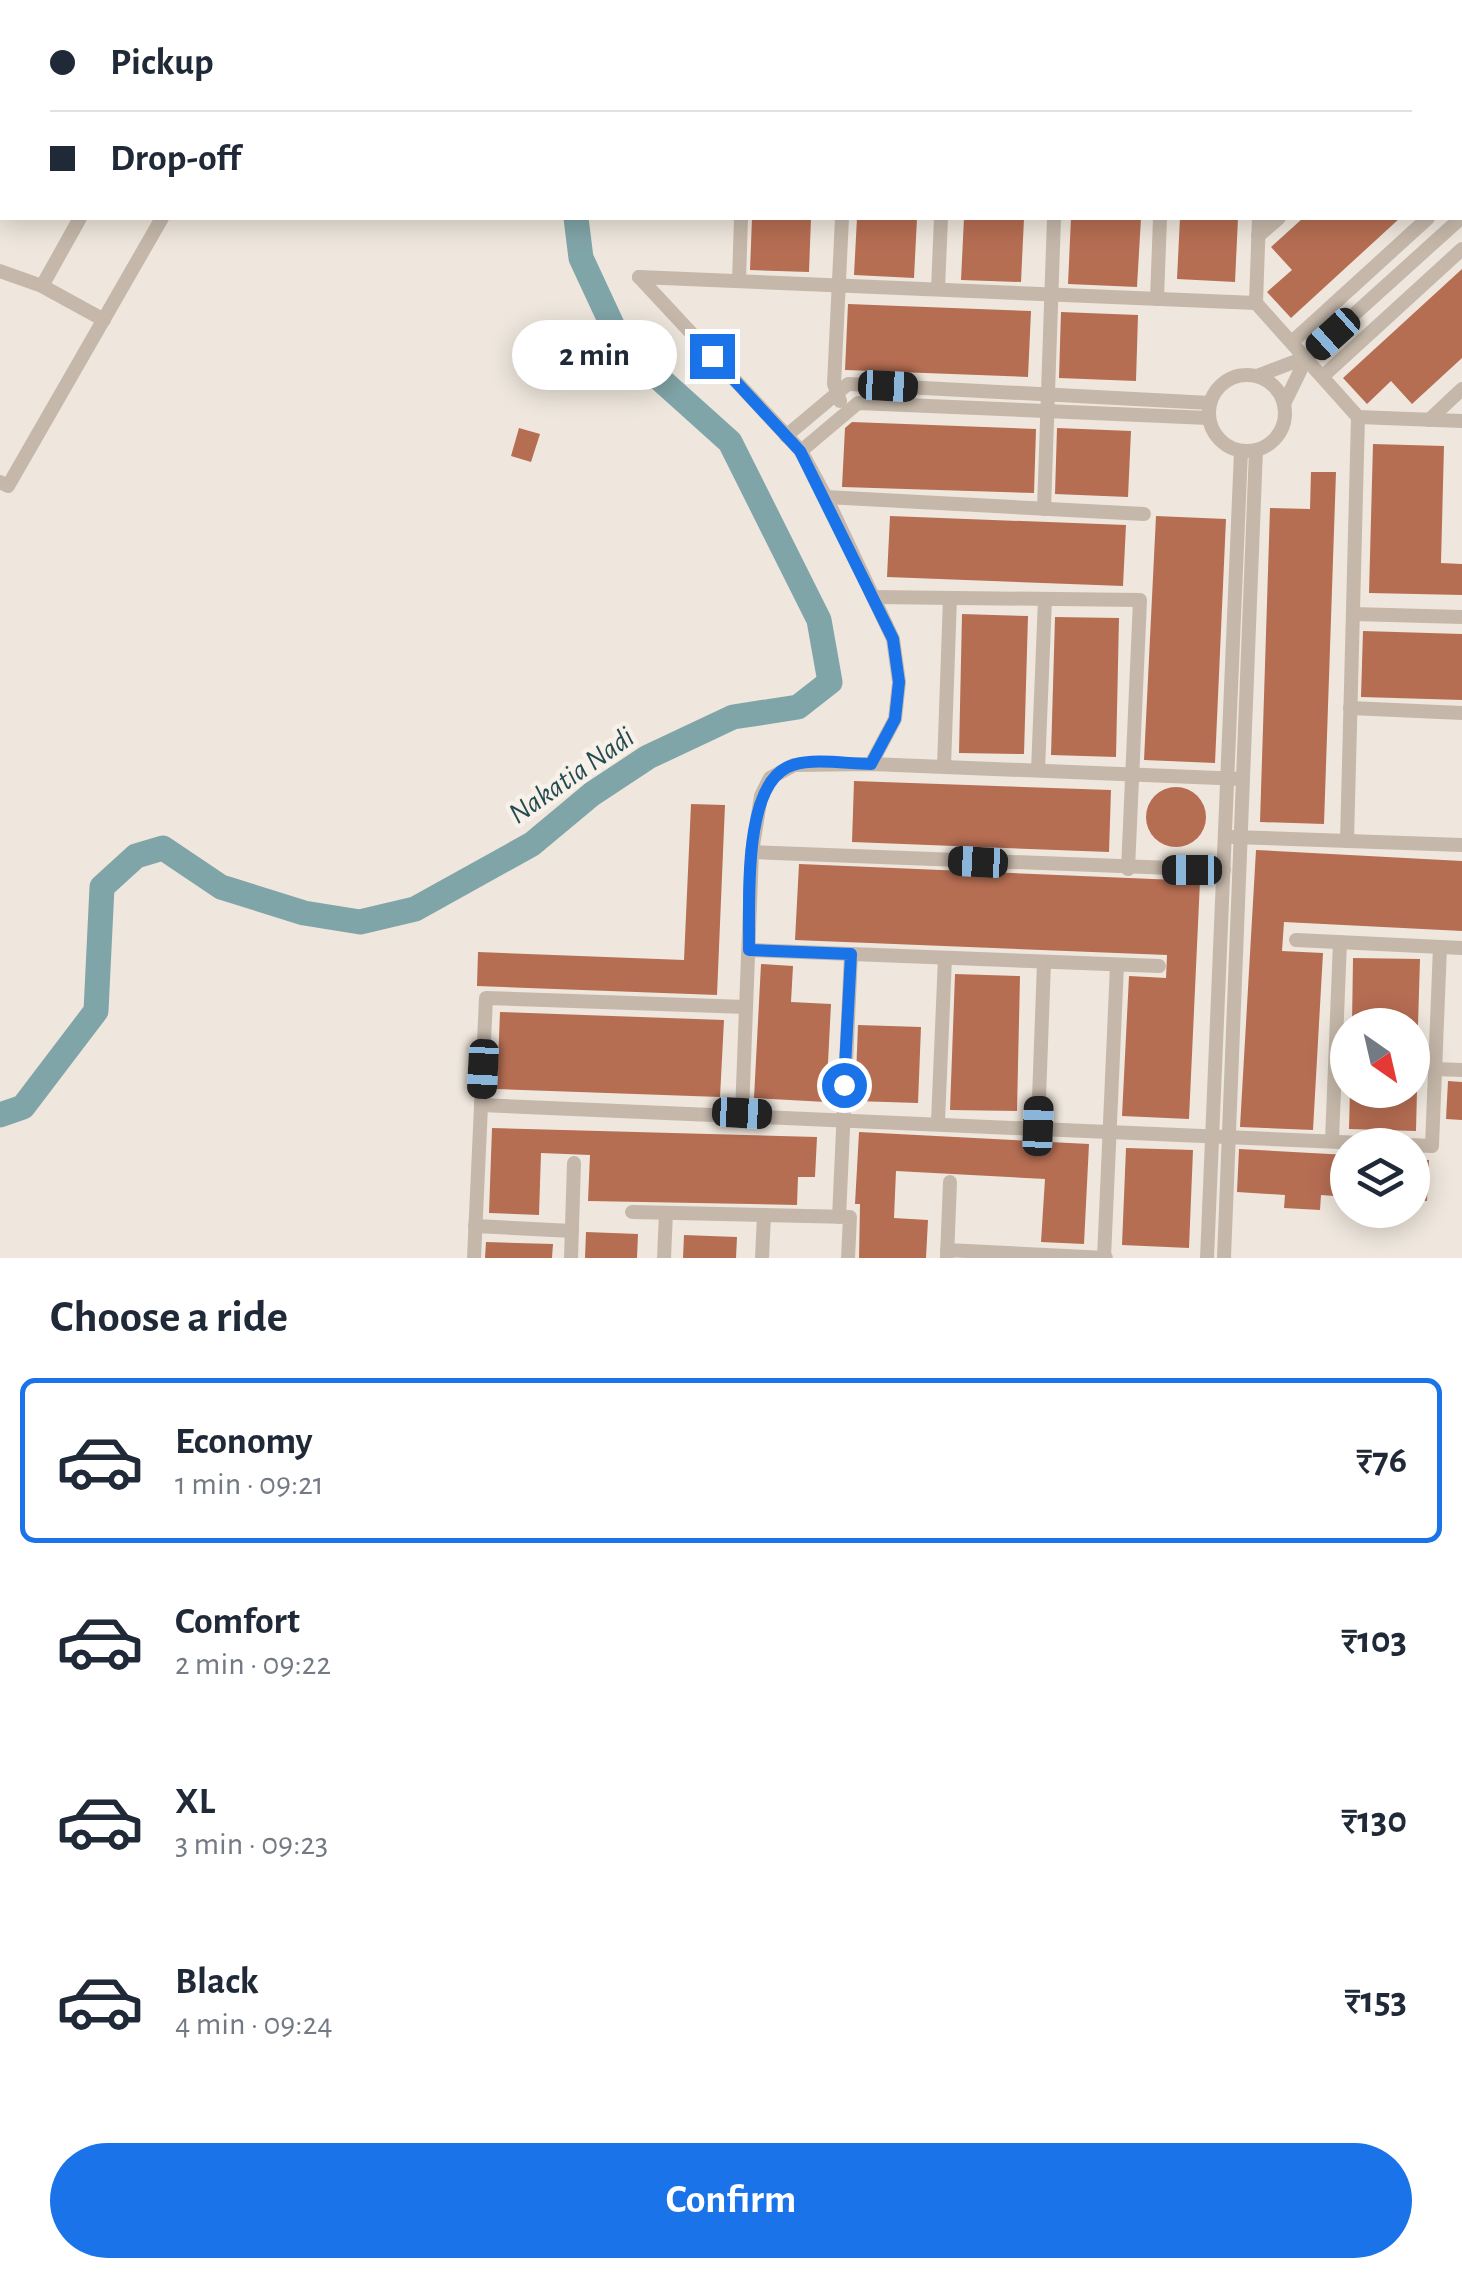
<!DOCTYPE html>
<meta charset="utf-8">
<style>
:root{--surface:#fff;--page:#f6f6f7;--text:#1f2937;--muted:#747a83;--line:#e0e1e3;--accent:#1a73e8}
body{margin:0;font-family:"Alegreya Sans",sans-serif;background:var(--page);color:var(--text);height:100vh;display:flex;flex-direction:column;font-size:38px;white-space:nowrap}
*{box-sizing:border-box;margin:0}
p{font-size:32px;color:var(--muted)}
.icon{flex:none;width:55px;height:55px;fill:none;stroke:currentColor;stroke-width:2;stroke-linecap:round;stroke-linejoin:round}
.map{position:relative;height:1258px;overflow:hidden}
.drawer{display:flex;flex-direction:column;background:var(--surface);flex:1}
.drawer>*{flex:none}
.guide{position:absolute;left:0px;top:0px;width:1462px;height:220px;box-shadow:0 5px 25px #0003;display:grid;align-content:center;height:220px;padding:0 50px;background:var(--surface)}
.needle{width:65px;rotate:146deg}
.buttons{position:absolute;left:1330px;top:1008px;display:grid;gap:20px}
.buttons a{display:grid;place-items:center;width:100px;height:100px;border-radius:50%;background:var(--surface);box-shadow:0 5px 25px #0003;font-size:50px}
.end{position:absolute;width:45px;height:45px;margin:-22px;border:12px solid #1a73e8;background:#fff;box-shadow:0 0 0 5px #fff}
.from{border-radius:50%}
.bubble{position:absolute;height:70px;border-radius:35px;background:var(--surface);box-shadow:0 5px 25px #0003;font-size:32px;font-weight:600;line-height:70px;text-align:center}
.car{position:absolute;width:30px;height:60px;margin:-30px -15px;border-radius:12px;box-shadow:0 0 8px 2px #0007;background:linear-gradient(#222 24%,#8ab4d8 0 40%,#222 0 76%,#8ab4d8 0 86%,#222 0)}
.guide b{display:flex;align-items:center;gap:35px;height:95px;font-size:38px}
.guide b+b{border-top:2px solid var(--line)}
.guide i{width:25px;height:25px;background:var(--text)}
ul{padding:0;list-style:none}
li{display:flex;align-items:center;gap:30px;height:165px;margin:0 20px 15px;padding:0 30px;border:5px solid transparent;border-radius:15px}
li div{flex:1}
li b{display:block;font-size:38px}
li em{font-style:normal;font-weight:600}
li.selected{border-color:var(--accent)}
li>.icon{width:90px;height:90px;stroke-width:1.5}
h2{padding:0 50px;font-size:45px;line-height:120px}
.button{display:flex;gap:20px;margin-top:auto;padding:20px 50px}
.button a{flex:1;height:115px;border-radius:60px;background:var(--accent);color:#fff;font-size:40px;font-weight:600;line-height:115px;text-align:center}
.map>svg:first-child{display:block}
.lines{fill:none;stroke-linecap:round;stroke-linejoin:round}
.river{stroke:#80a5a8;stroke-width:25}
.building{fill:#b66e53}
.street{stroke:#c5b8aa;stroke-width:14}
.route{stroke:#1a73e8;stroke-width:12}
.labels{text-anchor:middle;stroke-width:9;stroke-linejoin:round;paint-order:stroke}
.water-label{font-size:30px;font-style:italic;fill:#244c50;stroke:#f7f1e9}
</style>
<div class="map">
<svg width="1462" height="1258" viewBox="0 0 1462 1258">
<rect width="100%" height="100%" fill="#efe7dd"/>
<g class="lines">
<g class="river">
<path d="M630,2L631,0"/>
<path d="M0,1115L23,1107L96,1011L102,887L136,856L163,848L221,887L304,913L360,922L415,909L532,844L592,794L648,757L733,717L798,707L830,682L819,620L730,442L621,344L581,258L576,218"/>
</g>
</g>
<g class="building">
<path d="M752,218H811L809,272L750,270Z"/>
<path d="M857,218H917L914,278L854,275Z"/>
<path d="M964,218H1024L1021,282L961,280Z"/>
<path d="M1071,218H1141L1137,287L1068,284Z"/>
<path d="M1180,218H1238L1235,282L1177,279Z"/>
<path d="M1303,218H1400L1291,318L1267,292L1292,270L1271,247Z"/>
<path d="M1462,269V358L1412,404L1391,381L1367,404L1343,378Z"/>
<path d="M848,304L1031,311L1028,377L845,370Z"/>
<path d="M1061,312L1138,315L1136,381L1059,378Z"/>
<path d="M852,422L1036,429L1034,493L842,487L845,428Z"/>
<path d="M519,428L540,434L531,462L511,456Z"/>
<path d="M1057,428L1131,431L1128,497L1055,494Z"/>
<path d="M1373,444L1444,446L1441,563L1462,564V595L1369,593Z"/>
<path d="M1311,472H1336L1324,824L1260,822L1270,508L1310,509Z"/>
<path d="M890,516L1126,525L1123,586L887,577Z"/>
<path d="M1156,516L1226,519L1215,763L1144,760Z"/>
<path d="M962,614L1028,616L1024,754L959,753Z"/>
<path d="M1055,617L1119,618L1116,757L1051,755Z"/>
<path d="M1363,631L1462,634V700L1361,697Z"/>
<path d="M854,781L1111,790L1109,852L852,842Z"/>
<circle cx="1176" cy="817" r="30"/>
<path d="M691,804L725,805L717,995L477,986L478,952L684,960Z"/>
<path d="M1256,850L1462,861V931L1284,922L1282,951L1323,953L1313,1130L1240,1127Z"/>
<path d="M799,864L1200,881L1189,1119L1122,1116L1129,976L1166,978L1167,955L795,940Z"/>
<path d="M1353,958L1420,959L1418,1025H1352Z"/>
<path d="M761,964L793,966L791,1002L831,1004L826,1102L754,1098Z"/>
<path d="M955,974L1020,976L1017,1111L950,1110Z"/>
<path d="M500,1012L724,1020L720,1097L497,1089Z"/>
<path d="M858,1025L921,1027L918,1103L855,1101Z"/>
<path d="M1448,1081L1462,1082V1120L1446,1119Z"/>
<path d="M1350,1090H1417L1416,1131L1349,1129Z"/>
<path d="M492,1128L817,1137L815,1177H798L797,1205L588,1201L590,1155L541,1153L539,1215L489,1213Z"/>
<path d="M859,1132L1089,1144L1084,1244L1041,1242L1045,1179L896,1171L894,1218L928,1220L926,1258H859L860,1204H855Z"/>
<path d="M1126,1148L1193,1150L1189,1248L1122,1245Z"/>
<path d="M1239,1149L1348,1155V1197L1321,1195L1320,1210L1284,1208L1285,1195L1237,1192Z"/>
<path d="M1412,1159L1429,1160L1427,1201L1412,1200Z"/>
<path d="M586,1232L638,1234L637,1258H585Z"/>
<path d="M684,1235L737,1237L736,1258H683Z"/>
<path d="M486,1242L553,1244L552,1258H485Z"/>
</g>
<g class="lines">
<g class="street">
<path d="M45,0L51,2"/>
<path d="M107,2L108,0"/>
<path d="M197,2L199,0"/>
<path d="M286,2L287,0"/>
<path d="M749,2V0"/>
<path d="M851,2V0"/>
<path d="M951,2V0"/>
<path d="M1065,2V0"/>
<path d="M1169,2V0"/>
<path d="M1268,2H1316"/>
<path d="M1367,2L1369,0"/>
<path d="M1460,48L1462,46"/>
<path d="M0,76L2,77"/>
<path d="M1460,188L1462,186"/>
<path d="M0,207L2,202"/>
<path d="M1259,218L1256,303L1358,417L1462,421"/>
<path d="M1258,236L1279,218"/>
<path d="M0,271L42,286L104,320"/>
<path d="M639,277L1256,303"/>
<path d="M639,277L801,451L826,497L893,639L899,682L895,719L871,764"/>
<path d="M739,281L741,218"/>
<path d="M42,286L80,218"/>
<path d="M938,289L941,218"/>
<path d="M1157,299L1160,218"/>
<path d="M1292,342L1428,218"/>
<path d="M1307,357L1462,217"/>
<circle cx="1247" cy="413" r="38"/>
<path d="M1257,376L1307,357L1284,404"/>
<path d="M1323,376L1462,249"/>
<path d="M840,401L834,384L842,218"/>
<path d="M1429,420L1462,389"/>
<path d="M786,436L848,384L1210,403"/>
<path d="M801,451L858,403L1209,418"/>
<path d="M0,482L8,486L162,218"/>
<path d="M826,497L1144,514"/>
<path d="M1044,509L1054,218"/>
<path d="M873,597L1140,600L1128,869"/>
<path d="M1353,614L1462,617"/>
<path d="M1350,708L1462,713"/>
<path d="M944,766L950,598"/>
<path d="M1038,770L1045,599"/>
<path d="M1233,837L1462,845"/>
<path d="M1347,841L1358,417"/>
<path d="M752,852L1224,870"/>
<path d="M1296,940L1462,948"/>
<path d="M749,950L1159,966"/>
<path d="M1435,1069L1462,1070"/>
<path d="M481,1105L1432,1146L1440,947"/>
<path d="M742,1113L752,852L761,796L770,778L794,765L871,764L1243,779"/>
<path d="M938,1121L945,958"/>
<path d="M1038,1126L1044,962"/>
<path d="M1332,1140L1340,942"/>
<path d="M632,1212L850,1217L848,1258"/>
<path d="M839,1217L851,954"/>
<path d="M475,1226L572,1231"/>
<path d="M947,1250L1106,1258"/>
<path d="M947,1257L950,1182"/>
<path d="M474,1258L486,998L746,1007"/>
<path d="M571,1258L574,1163"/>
<path d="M664,1258L666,1213"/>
<path d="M762,1258L764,1215"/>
<path d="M1104,1258L1117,965"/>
<path d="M1207,1258L1241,451"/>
<path d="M1224,1258L1256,450"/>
</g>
</g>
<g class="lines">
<path class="route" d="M712,356L800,451L893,639L899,682L895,719L871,764C848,764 816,758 793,765C741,780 750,905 749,950L851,954L844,1085"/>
</g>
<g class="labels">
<g class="water-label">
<text transform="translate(571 775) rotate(-35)" y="10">Nakatia Nadi</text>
</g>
</g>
</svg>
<div class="buttons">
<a><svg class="needle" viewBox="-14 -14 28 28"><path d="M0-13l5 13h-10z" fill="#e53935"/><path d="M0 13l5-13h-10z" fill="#747a83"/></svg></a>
<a><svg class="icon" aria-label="layers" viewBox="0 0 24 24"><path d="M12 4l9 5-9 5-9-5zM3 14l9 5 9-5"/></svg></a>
</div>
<i class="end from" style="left:844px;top:1085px"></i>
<i class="end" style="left:712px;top:356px"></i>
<div class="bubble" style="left:512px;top:320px;width:165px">2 min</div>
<i class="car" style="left:1333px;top:334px;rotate:228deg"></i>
<i class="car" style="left:888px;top:386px;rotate:93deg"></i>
<i class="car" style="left:978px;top:862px;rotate:273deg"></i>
<i class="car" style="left:1192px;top:870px;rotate:270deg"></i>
<i class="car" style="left:483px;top:1069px;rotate:183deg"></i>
<i class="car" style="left:742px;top:1113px;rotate:93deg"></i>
<i class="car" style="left:1038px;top:1126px;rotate:2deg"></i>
<div class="guide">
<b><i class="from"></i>Pickup</b>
<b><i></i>Drop-off</b>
</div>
</div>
<section class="drawer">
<h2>Choose a ride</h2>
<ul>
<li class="selected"><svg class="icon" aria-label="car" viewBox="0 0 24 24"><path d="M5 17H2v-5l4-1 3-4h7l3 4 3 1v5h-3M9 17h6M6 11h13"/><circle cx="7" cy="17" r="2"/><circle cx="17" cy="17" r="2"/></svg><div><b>Economy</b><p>1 min · 09:21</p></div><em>₹76</em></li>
<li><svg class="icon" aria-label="car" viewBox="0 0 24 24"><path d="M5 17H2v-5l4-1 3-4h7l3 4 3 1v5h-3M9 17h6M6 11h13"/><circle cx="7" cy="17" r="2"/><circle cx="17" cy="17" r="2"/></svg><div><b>Comfort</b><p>2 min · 09:22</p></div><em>₹103</em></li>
<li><svg class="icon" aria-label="car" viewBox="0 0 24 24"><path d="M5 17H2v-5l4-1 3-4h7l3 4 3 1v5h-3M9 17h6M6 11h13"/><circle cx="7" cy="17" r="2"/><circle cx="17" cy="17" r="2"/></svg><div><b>XL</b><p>3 min · 09:23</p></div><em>₹130</em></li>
<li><svg class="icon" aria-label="car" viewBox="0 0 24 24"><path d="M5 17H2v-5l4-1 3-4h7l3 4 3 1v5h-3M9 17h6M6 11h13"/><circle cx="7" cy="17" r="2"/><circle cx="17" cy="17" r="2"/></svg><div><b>Black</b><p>4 min · 09:24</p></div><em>₹153</em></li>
</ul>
<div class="button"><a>Confirm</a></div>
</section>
